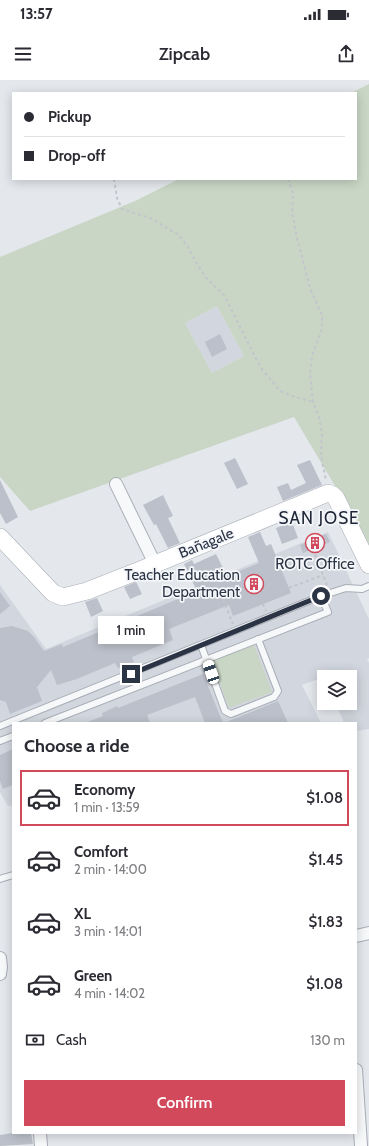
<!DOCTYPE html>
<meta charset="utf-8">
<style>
:root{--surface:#fff;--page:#f2f2f3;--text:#2b2b33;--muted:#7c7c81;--line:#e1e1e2;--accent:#d1495b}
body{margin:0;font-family:Cabin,sans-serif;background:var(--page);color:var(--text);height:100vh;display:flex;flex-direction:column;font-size:15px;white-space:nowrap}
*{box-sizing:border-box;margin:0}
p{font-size:13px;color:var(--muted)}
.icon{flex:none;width:22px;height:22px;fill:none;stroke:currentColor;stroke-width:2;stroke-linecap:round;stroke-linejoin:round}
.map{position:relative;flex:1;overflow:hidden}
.sheet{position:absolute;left:12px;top:642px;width:345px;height:412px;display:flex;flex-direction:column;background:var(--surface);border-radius:0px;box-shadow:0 2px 10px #0003}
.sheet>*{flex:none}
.hud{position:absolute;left:12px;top:12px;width:345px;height:88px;border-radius:0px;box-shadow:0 2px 10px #0003;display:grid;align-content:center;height:88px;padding:0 12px;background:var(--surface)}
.tools{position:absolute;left:317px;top:590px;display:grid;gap:8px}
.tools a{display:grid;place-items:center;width:40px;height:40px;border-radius:0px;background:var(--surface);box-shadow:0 2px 10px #0003;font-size:20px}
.end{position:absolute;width:18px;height:18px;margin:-9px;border:5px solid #2b3445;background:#fff;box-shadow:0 0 0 2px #fff}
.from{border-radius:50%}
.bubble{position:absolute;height:28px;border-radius:0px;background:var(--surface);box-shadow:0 2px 10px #0003;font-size:13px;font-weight:600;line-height:28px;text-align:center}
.car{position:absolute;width:12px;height:24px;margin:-12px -6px;border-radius:5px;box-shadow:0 0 3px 1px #0007;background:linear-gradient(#fff 24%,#345 0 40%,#fff 0 76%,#345 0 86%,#fff 0)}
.hud b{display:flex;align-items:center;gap:14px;height:38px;font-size:15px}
.hud b+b{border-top:1px solid var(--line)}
.hud i{width:10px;height:10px;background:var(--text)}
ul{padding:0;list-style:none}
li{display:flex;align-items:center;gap:12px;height:56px;margin:0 8px 6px;padding:0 4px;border:2px solid transparent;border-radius:0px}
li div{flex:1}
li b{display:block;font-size:15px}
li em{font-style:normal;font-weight:600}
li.selected{border-color:var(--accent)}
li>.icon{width:36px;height:36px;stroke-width:1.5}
h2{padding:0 12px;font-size:18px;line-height:48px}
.pay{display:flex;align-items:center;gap:10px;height:44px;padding:0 12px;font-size:15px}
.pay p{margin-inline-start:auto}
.primary-button{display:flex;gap:8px;margin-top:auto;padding:8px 12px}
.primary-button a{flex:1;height:46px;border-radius:0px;background:var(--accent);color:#fff;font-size:16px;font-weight:600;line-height:46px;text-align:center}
.status{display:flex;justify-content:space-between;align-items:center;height:28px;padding:0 20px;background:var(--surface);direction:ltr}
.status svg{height:11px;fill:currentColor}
header{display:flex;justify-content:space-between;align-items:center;height:52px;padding:0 12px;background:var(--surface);font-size:18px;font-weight:600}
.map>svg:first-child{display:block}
.built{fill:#d2d6de}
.green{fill:#c9d6c5;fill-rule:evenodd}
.building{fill:#bbc0ca}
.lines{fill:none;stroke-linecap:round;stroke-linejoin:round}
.lane-casing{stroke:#a9aeb7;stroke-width:8}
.street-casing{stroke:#a9aeb7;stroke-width:14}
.secondary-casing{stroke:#a9aeb7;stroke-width:18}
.path{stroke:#c2c5cb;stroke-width:2;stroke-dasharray:3 3;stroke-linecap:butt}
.lane{stroke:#f7f8fa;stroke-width:6}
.street{stroke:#f7f8fa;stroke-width:12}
.secondary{stroke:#fff;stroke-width:17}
.route{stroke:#2b3445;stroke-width:5}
.labels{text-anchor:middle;stroke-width:3.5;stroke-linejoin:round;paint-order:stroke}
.street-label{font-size:15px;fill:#2b3445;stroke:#f4f6f9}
.poi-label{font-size:15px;fill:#2b3445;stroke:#f4f6f9}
.quarter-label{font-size:17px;letter-spacing:1px;fill:#1d2536;stroke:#f4f6f9}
</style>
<div class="status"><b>13:57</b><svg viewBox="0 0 49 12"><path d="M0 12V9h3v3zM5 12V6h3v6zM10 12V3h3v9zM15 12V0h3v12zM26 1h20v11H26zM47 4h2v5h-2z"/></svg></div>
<header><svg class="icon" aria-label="menu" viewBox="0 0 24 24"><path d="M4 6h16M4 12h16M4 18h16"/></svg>Zipcab<svg class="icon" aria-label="share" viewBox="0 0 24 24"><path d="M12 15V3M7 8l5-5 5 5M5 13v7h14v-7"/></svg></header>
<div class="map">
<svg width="369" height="1066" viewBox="0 0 369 1066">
<rect width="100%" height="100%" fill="#e4e7ec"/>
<g class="built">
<path d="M217,226L244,276L212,293L185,243Z"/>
<path d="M328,452L369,539V578L367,579L369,583V649L356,651V643H344L336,623H350V597H324L302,605L321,643H13V725L8,726L0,712V505L46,569Z"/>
</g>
<g class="green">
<path d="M369,4V471L341,416L294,337L30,431L0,397V177L135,121L179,99H356V13H351ZM217,226L244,276L212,293L185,243Z"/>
<path d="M254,565L272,612L229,628L211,581Z"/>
</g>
<g class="building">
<path d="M220,254L227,269L212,277L205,262Z"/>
<path d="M235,378L248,404L237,409L224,383Z"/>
<path d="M310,380L322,405L283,421L277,407L288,403L291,410L306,403L297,385Z"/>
<path d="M0,400L18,437L6,444L0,433Z"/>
<path d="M163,415L173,436L168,438L180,463L168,468L156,444L154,445L143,425Z"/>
<path d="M292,442L298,458L282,464L276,448Z"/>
<path d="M260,452L266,466L271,464L291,513L233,536L229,525L169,549L173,560L132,577L134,582L118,588L115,583L77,599L57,605L51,590L37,607L42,621L10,634L6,622L0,620V548L12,546L28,551L34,557L44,571L62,564L63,567L197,511L184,484L192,480L194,484L216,474L227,496L259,483L248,457Z"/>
<path d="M326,454L330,462L303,473L300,465Z"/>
<path d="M136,502L142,514L130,519L124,507Z"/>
<path d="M0,512L10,526L0,534Z"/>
<path d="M97,518L103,531L91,537L85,522Z"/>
<path d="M203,594L223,643H205L195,617L147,635L150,643H85L103,636L102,633L117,626L118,628Z"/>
<path d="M278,621L288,643H224Z"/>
<path d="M13,669V705L3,709L0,701V675Z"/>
<path d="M12,1053H31L33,1064L0,1066V1055Z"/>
</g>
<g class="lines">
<g class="lane-casing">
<g id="lane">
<path d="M201,565L225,631L231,634L274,617L278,611L258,559"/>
<path d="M45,643L328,532L321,516"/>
<path d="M0,646L321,516L346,508L362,509L369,506"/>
<path d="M0,661L13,656"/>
<path d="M0,799L13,795"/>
</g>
</g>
<g class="street-casing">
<g id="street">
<path d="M116,404L155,484"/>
<path d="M356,856L369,853"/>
<path d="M0,878L1,887L0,894"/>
<path d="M356,990L361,1066"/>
<path d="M40,1053L41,1066"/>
</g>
</g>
<g class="secondary-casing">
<path id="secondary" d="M0,457L53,513L63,517L87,511L143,489L328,413L333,415L336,418L369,485"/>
</g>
<g class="path">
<path d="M114,99L117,118L122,129L150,138L179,155L188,167L197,184L207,199L224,215L253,273L261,288L272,301L280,311L295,317L313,322"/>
<path d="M288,99L293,113L292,132L297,158L310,208L322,235V249L312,276L310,293L313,322L319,337L322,354L321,376L326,400"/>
<path d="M313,469L327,505"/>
<path d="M289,508L323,495"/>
<path d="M221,514L233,544"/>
<path d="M220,515L224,513"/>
<path d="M263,524L266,531"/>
</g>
<use href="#lane" class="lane"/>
<use href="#street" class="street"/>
<use href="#secondary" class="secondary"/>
</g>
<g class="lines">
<path class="route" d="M131,594L321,516"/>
</g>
<defs>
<g id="building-ring" transform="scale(1)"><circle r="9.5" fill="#f4f6f9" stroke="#d1495b" stroke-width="1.5"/><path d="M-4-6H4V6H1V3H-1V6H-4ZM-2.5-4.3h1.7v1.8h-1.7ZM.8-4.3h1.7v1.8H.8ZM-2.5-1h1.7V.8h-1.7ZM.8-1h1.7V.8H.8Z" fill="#d1495b"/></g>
</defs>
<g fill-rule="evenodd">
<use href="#building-ring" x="315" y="463"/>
<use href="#building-ring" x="254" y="504"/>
</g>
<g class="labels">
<g class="street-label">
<text transform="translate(206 463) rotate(-22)" y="5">Bañagale</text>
</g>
<g class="poi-label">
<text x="315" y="489">ROTC Office</text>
<text x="240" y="500" text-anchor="end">Teacher Education<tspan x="240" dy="17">Department</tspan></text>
</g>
<g class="quarter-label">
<text x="319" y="444">SAN JOSE</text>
</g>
</g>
</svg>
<div class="tools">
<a><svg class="icon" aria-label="layers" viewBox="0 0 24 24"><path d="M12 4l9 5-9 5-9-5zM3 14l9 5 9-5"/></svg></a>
</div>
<i class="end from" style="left:321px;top:516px"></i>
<i class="end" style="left:131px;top:594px"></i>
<div class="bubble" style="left:98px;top:536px;width:66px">1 min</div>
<i class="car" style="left:211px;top:592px;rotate:341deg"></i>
<div class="hud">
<b><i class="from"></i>Pickup</b>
<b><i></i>Drop-off</b>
</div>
<section class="sheet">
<h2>Choose a ride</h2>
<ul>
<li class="selected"><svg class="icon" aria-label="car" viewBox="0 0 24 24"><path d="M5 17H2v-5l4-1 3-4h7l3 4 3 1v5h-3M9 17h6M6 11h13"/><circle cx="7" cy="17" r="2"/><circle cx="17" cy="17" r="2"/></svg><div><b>Economy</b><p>1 min · 13:59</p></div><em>$1.08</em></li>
<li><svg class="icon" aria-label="car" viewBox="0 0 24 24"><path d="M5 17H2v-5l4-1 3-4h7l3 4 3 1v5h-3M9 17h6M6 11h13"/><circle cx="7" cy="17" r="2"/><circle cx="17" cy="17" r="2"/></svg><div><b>Comfort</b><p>2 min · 14:00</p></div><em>$1.45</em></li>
<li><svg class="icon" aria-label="car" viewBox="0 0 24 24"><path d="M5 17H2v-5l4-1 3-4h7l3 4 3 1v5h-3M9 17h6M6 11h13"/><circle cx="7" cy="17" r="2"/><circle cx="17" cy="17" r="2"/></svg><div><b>XL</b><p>3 min · 14:01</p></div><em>$1.83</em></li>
<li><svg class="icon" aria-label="car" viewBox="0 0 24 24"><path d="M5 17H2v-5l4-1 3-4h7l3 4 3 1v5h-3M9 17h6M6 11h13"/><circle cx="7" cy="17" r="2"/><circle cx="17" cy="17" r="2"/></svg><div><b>Green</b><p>4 min · 14:02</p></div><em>$1.08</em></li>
</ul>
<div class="pay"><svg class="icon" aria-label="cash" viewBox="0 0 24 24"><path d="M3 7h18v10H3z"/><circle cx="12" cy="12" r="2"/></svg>Cash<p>130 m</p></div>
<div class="primary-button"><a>Confirm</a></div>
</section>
</div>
